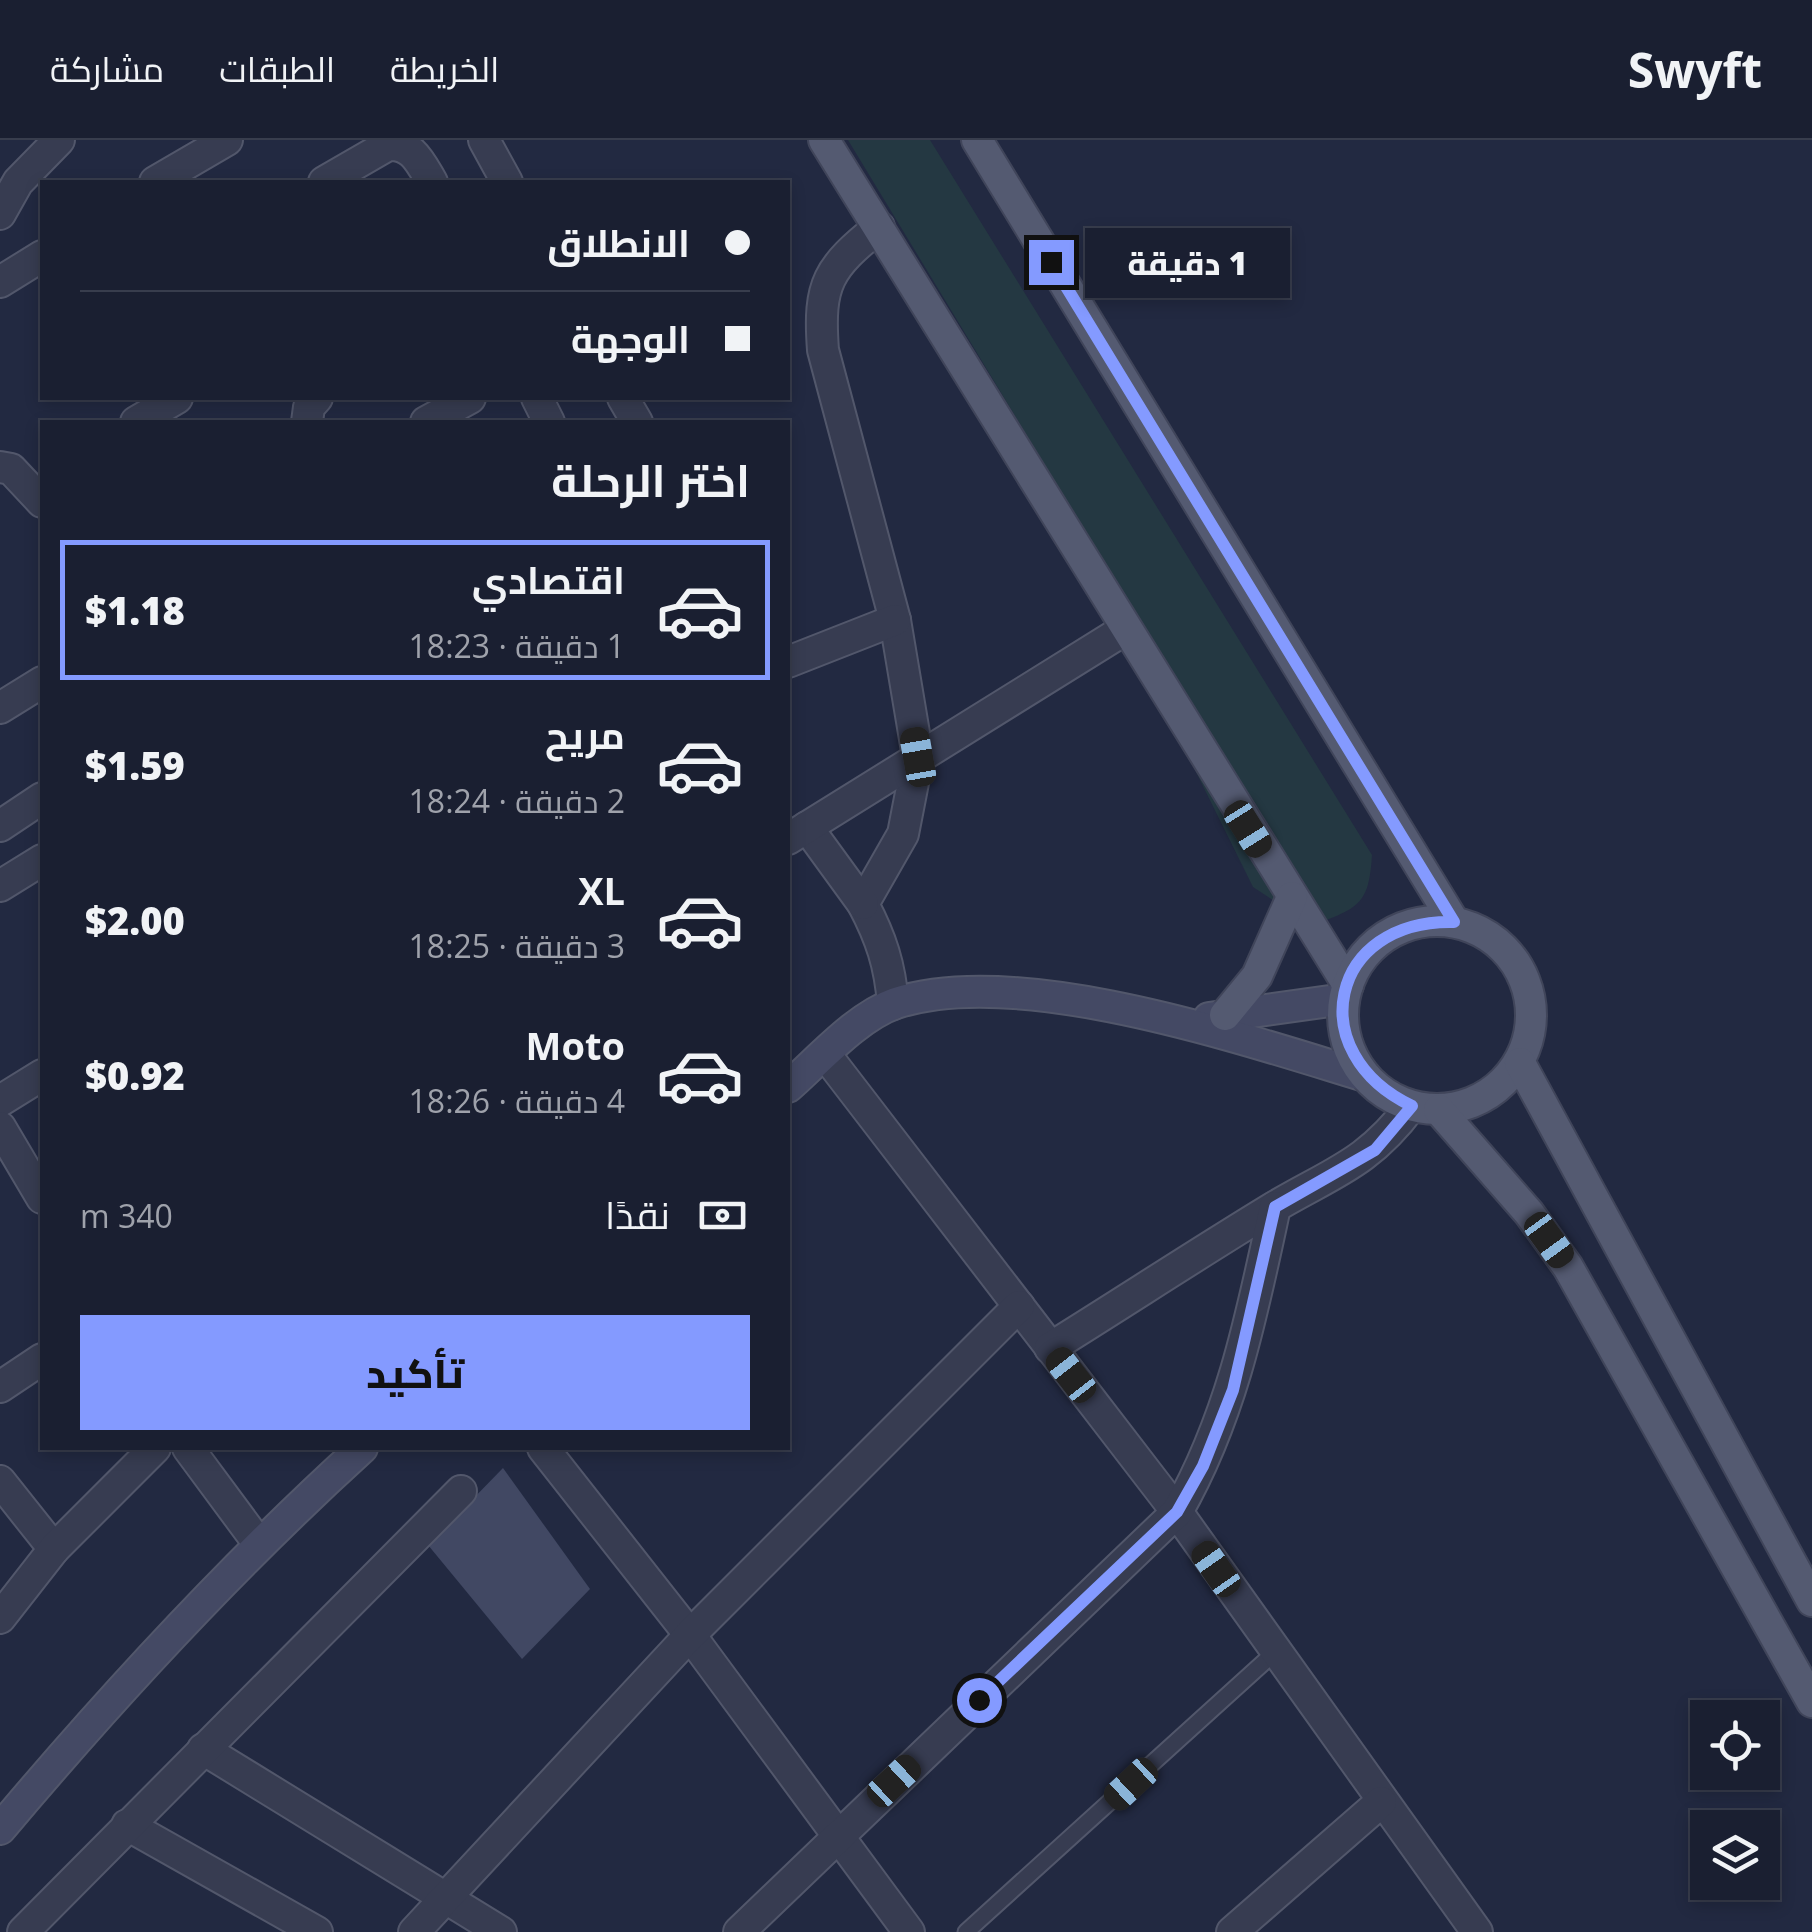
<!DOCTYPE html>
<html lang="ar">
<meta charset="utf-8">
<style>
:root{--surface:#1a1f31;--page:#272c3d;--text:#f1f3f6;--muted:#9fa2ab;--line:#383d4d;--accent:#849aff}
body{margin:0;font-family:"Open Sans",Cairo,sans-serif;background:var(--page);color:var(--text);direction:rtl;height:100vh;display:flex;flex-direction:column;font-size:38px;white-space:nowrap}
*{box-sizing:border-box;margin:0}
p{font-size:32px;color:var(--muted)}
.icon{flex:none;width:55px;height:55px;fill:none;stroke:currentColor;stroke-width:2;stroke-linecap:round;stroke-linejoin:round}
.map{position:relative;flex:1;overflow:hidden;direction:ltr}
.sheet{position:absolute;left:40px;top:280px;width:750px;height:1030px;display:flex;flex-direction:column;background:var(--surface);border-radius:0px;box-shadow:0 5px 15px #0003,0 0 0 2px var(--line);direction:rtl}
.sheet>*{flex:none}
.top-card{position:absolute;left:40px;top:40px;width:750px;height:220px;border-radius:0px;box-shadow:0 5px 15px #0003,0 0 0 2px var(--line);direction:rtl;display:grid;align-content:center;height:220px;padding:0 40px;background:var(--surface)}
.tools{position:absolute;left:1690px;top:1560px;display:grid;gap:20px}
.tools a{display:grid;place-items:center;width:90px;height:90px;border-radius:0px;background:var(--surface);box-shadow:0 5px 15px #0003,0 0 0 2px var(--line);font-size:50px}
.end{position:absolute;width:45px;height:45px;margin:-22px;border:12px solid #849aff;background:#111;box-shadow:0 0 0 5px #111}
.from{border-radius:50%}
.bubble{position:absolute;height:70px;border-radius:0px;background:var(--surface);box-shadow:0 5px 15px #0003,0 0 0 2px var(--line);font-size:32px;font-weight:800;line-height:70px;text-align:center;direction:rtl}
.car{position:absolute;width:30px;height:60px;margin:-30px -15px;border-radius:12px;box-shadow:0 0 8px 2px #0007;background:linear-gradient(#222 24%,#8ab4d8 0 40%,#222 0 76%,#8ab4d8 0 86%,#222 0)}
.top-card b{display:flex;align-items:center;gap:35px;height:95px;font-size:38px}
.top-card b+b{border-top:2px solid var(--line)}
.top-card i{width:25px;height:25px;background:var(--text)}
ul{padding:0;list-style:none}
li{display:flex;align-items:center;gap:30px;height:140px;margin:0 20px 15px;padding:0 20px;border:5px solid transparent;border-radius:0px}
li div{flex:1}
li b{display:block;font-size:38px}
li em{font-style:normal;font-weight:800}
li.on{border-color:var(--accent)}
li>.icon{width:90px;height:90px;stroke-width:1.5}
h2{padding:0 40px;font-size:45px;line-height:120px}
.pay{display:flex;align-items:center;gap:25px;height:110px;padding:0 40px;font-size:38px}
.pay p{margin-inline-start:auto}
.cta{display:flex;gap:20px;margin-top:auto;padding:20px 40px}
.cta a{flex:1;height:115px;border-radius:0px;background:var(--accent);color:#111;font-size:40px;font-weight:800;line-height:115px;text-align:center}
header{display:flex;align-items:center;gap:60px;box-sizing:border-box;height:140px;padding:0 50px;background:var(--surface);border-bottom:2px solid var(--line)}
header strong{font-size:48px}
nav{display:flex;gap:55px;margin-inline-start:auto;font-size:35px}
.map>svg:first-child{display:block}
.green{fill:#243842}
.building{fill:#414863}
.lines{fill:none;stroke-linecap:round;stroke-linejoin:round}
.lane-casing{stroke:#52576b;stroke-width:19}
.street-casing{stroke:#52576b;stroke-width:34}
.secondary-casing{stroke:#52576b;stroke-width:34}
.primary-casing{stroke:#40455a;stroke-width:34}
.lane{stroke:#373c51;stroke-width:15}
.street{stroke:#373c51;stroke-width:30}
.secondary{stroke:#444964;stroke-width:30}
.primary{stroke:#545a71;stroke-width:30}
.route{stroke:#849aff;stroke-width:12}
</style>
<header>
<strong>Swyft</strong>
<nav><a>الخريطة</a><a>الطبقات</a><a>مشاركة</a></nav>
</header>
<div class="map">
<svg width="1812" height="1792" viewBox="0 0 1812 1792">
<rect width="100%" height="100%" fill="#222941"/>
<path class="green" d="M848,0H930L1372,715C1369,760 1362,767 1321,782L1288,770L1253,747L1040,317Z"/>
<path class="building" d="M503,1328L590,1449L522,1519L428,1405Z"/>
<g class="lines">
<g class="lane-casing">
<path id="lane" d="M966,1792L1274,1513"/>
</g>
<g class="street-casing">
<g id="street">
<path d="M484,0L507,42"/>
<path d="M155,42L227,0"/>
<path d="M324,42L388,5C413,3 421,24 432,42"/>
<path d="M0,74L18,42L59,0"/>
<path d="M879,87C828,128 818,143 823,210L895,480L918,617L903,694L863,764C881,798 890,825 893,864"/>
<path d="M0,142L42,116"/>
<path d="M537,258L549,282"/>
<path d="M623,258L637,282"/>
<path d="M136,282L177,258"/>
<path d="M307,282L309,267L317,258"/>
<path d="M426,282L470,258"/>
<path d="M0,327L11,329L42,362"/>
<path d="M788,522L895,480"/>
<path d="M0,568L42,542"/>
<path d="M0,686L42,658"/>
<path d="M807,687L863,764"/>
<path d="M788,699L1124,490"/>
<path d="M0,746L42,720"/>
<path d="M825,914L1177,1372L1477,1792"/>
<path d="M0,961L42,935"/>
<path d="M0,987L42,1058"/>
<path d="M1050,1208C1124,1162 1197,1114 1271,1069C1331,1033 1367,1025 1411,966"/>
<path d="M0,1247L42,1219"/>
<path d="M188,1308L259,1404"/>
<path d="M543,1308L690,1495L909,1792"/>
<path d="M0,1341L54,1409"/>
<path d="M0,1478L54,1409L155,1308"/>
<path d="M203,1609L501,1792"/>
<path d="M127,1685L317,1792"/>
<path d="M23,1792L461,1351"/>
<path d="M414,1792L690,1495L1019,1166"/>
<path d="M739,1792L1177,1372C1232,1276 1252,1174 1275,1067"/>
<path d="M1232,1792L1381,1662"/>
</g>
</g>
<g class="secondary-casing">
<g id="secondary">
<path d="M1209,878L1344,859"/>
<path d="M788,947C819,920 856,877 896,863C1019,823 1243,899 1365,936"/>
<path d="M0,1689C113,1555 232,1426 362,1308"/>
</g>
</g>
<g class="primary-casing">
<g id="primary">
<path d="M824,0L1348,845"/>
<path d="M977,0L1454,782"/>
<circle cx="1437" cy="875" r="94"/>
<path d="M1225,875L1257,836L1292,757"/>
<path d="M1520,923L1812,1461"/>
<path d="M1439,970L1529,1073L1568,1127L1812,1562"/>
</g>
</g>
<use href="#lane" class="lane"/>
<use href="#street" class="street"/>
<use href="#secondary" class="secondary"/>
<use href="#primary" class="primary"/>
</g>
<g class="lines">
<path class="route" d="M979,1560L1177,1372L1203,1326L1233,1250L1275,1067L1375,1010L1412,966C1301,913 1329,779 1454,782L1051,122"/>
</g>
</svg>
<div class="tools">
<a><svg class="icon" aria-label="locate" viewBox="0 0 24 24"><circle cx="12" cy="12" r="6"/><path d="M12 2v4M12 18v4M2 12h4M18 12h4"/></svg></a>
<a><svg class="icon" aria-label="layers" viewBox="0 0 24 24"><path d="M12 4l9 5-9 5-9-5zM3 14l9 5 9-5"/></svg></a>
</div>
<i class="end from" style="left:979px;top:1560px"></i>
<i class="end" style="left:1051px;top:122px"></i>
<div class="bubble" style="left:1085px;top:88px;width:205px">1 دقيقة</div>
<i class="car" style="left:918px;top:617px;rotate:350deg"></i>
<i class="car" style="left:1248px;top:689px;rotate:148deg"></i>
<i class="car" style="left:1549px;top:1100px;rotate:144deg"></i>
<i class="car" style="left:1071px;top:1235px;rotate:322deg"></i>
<i class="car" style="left:1216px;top:1429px;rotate:325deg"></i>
<i class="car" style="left:894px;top:1641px;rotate:47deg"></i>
<i class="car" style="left:1131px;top:1644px;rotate:227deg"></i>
<div class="top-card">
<b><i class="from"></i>الانطلاق</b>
<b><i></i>الوجهة</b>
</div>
<section class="sheet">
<h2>اختر الرحلة</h2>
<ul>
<li class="on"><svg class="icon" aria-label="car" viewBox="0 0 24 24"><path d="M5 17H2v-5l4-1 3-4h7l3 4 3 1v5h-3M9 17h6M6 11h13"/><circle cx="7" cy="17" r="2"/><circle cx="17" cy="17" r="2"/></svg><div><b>اقتصادي</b><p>1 دقيقة · 18:23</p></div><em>$1.18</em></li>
<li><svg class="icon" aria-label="car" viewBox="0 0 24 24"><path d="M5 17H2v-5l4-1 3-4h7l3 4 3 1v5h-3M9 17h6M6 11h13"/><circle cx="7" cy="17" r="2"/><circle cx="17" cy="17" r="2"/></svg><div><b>مريح</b><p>2 دقيقة · 18:24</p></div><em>$1.59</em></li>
<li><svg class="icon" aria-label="car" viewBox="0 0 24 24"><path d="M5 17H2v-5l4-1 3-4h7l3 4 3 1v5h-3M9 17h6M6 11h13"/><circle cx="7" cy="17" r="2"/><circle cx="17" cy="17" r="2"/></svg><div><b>XL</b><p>3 دقيقة · 18:25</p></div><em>$2.00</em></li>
<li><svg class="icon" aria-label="car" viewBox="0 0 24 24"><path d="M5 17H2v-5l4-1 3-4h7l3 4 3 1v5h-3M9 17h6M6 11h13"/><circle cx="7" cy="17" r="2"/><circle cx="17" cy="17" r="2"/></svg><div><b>Moto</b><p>4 دقيقة · 18:26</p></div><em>$0.92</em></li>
</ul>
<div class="pay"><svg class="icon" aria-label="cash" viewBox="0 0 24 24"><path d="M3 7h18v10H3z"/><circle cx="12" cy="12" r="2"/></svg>نقدًا<p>340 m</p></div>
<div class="cta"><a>تأكيد</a></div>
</section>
</div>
